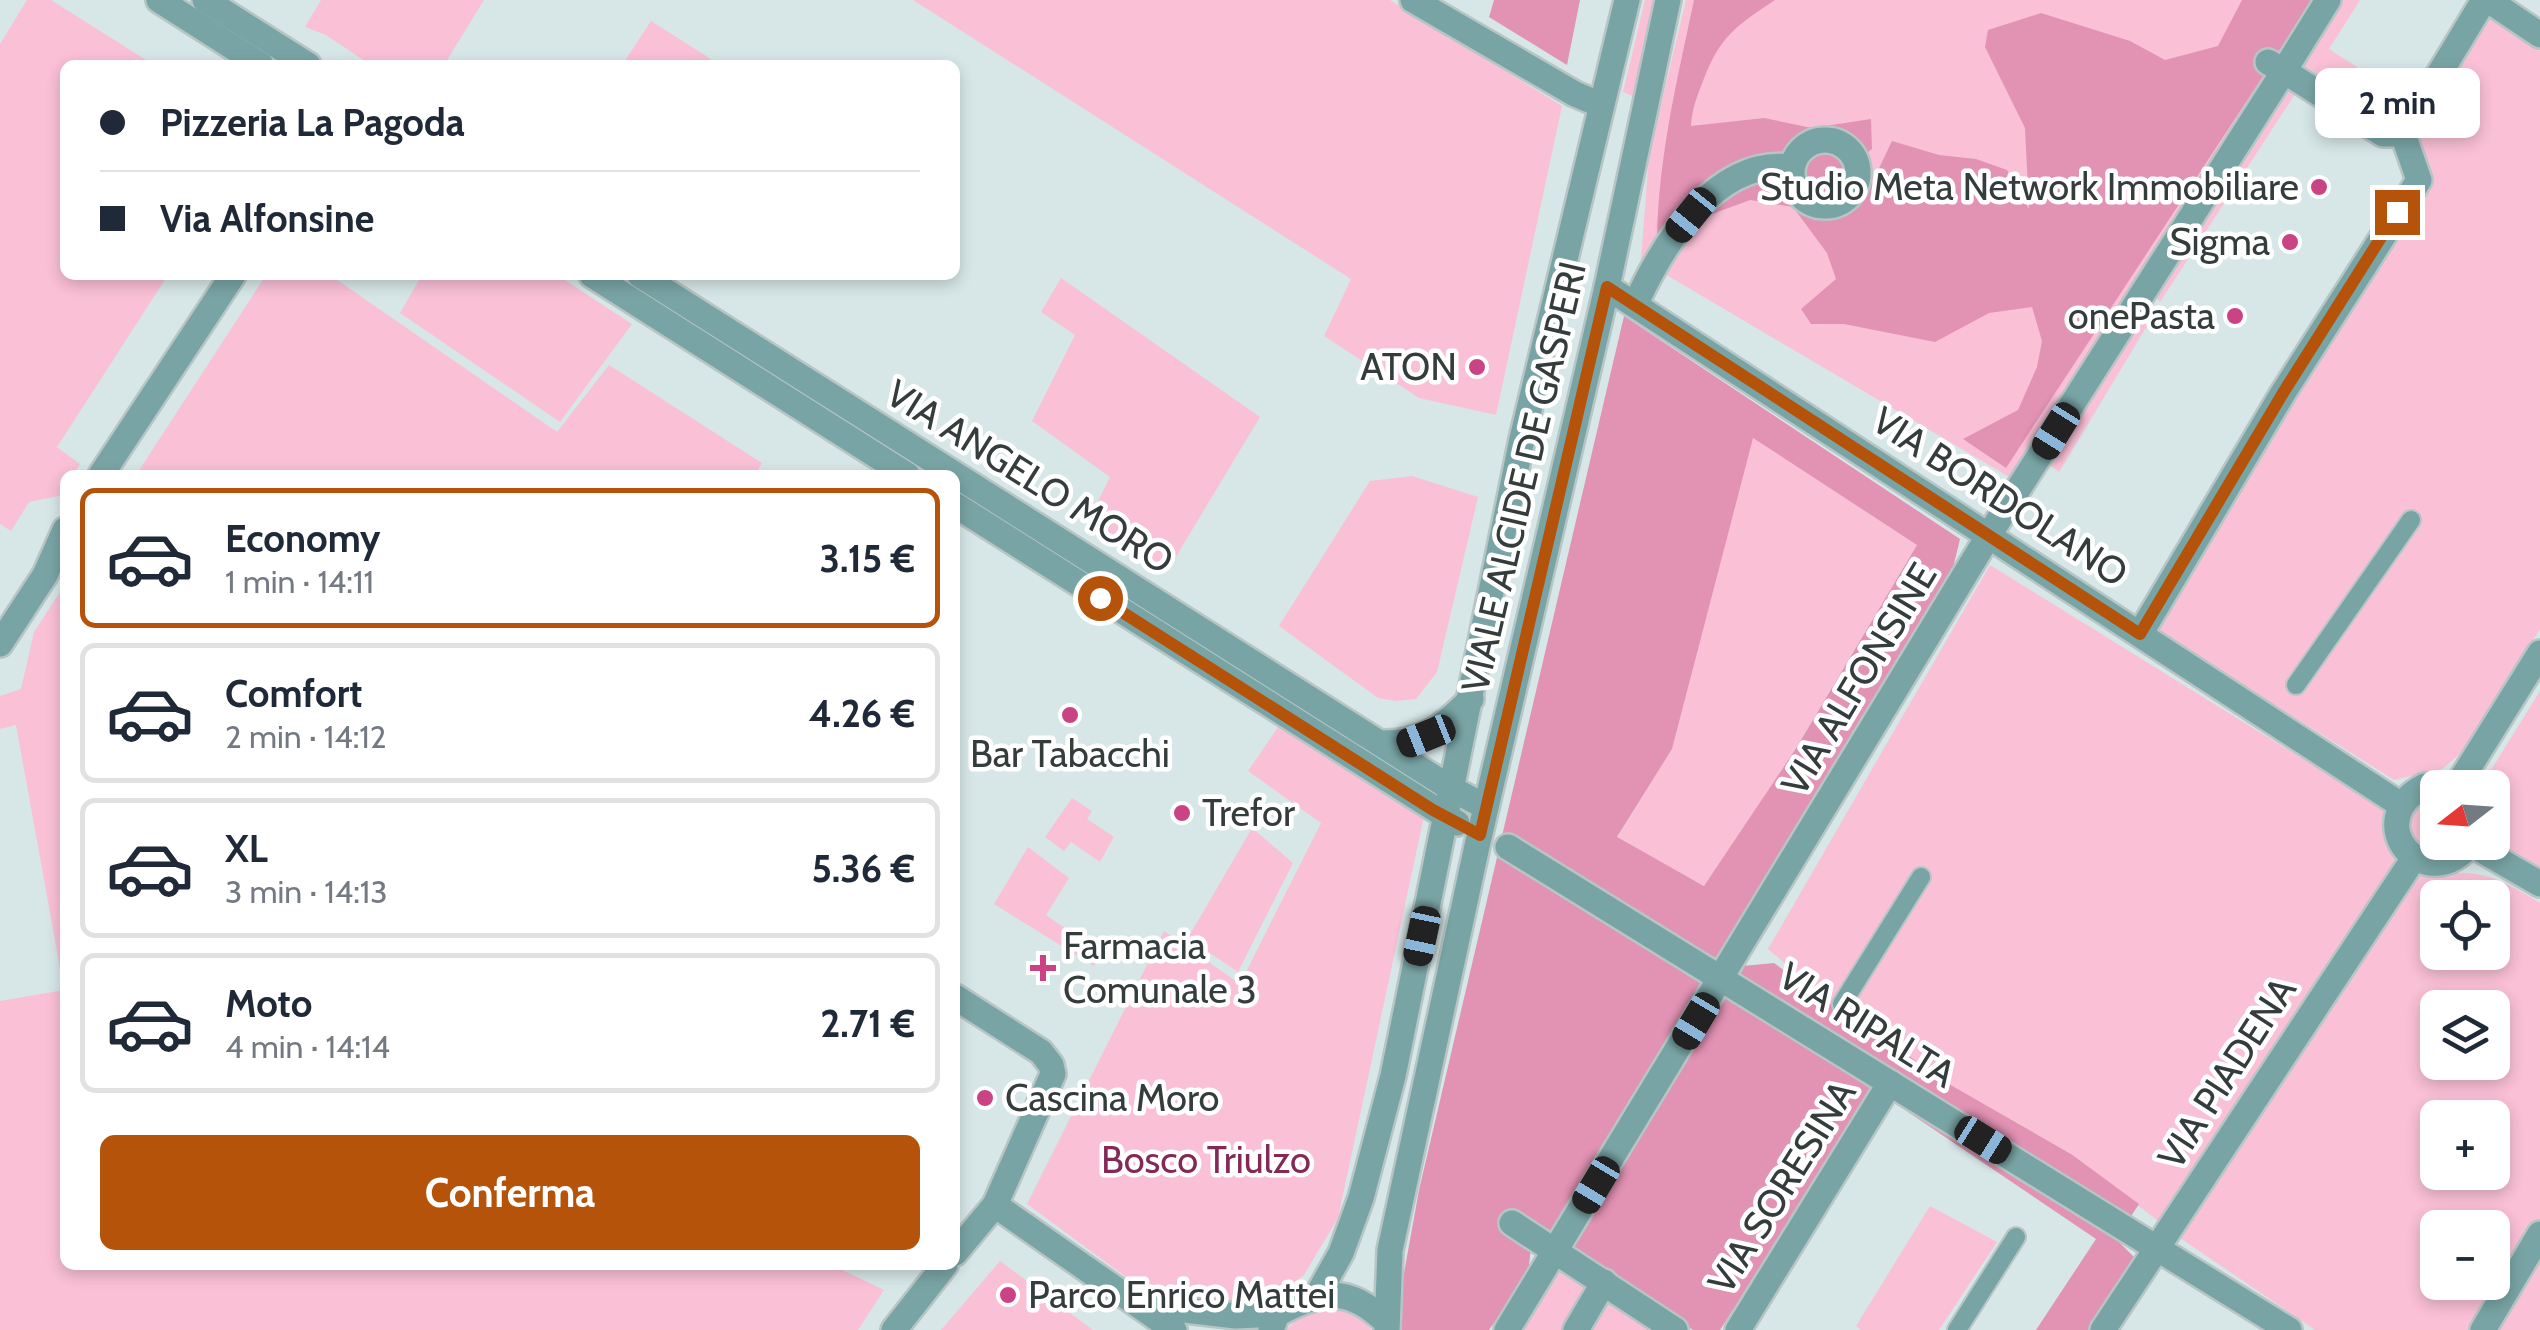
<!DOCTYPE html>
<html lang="it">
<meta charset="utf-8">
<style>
:root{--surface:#fff;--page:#f2f2f3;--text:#1f2937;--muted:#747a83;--line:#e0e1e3;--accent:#b45309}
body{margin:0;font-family:Cabin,sans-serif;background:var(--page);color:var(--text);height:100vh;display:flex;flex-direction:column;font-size:38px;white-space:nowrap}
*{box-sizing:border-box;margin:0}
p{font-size:32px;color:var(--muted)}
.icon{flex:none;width:55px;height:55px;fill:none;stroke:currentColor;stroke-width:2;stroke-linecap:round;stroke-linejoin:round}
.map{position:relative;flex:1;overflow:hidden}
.side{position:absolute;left:60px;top:470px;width:900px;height:800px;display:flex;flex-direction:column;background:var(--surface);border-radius:15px;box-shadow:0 5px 15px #0003}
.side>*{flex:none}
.guide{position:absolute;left:60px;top:60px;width:900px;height:220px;border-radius:15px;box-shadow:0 5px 15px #0003;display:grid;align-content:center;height:220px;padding:0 40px;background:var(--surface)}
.needle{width:65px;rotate:253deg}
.buttons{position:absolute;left:2420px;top:770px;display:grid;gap:20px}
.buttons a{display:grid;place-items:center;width:90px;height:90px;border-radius:15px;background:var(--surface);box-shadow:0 5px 15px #0003;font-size:50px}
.end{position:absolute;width:45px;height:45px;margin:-22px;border:12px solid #b45309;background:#fff;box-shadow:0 0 0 5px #fff}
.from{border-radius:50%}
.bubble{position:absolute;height:70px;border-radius:15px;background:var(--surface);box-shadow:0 5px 15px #0003;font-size:32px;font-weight:700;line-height:70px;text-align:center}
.car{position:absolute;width:30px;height:60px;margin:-30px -15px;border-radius:12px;box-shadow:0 0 8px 2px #0007;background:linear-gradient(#222 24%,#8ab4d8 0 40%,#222 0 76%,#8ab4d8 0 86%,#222 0)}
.guide b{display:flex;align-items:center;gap:35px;height:95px;font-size:38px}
.guide b+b{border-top:2px solid var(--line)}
.guide i{width:25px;height:25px;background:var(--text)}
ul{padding:18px 0 0;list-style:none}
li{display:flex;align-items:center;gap:30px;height:140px;margin:0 20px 15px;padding:0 20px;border:5px solid var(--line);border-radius:15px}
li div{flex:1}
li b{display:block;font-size:38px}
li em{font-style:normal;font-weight:700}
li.active{border-color:var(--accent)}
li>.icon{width:90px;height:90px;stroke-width:1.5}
.action{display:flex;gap:20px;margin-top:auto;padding:20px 40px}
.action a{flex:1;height:115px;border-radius:15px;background:var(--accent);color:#fff;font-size:40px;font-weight:700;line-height:115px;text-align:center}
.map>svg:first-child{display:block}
.green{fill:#fac0d6;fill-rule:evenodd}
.forest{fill:#e292b3;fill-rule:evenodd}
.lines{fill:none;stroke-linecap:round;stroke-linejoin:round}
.pedestrian-casing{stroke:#b7c5c5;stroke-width:22}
.minor-casing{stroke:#b7c5c5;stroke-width:30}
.tertiary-casing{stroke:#b7c5c5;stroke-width:30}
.pedestrian{stroke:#79a4a5;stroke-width:18}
.minor{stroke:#79a4a5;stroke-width:25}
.tertiary{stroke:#79a4a5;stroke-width:25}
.route{stroke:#b45309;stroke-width:12}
.poi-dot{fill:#ca4485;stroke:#fff;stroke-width:4}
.labels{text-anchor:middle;stroke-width:9;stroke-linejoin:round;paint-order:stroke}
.poi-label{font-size:38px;fill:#353c3c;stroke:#fff;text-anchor:end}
.street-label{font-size:38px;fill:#353c3c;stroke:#fff}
.park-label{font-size:38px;fill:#842855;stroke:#fff}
</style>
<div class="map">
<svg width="2540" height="1330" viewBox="0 0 2540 1330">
<rect width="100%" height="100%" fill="#d7e7e7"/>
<g class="green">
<path d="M27,0H51L154,65H65V275H168L57,447L80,464L73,475H65V487L59,496L29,502L11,531L0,524V44Z"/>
<path d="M321,0H484L444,65H371L326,35L305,27Z"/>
<path d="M913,0H1390L1562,106L1496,415L1419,398L1324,336L1351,279Z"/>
<path d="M1645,0H1662L1639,99L1623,92Z"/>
<path d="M1686,0H2320L2011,478L1641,260L1649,155Z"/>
<path d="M2334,0H2360L2329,49L2402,96L2386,118L2297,61Z"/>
<path d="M2486,15L2540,51V629L2466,749L2442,769L2394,780L2153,628L2422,184L2408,142Z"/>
<path d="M651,21L720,65H622Z"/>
<path d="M2292,87L2297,91L2160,302L2156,297Z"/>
<path d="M266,275H330L557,432L609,365L762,463L755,475H136Z"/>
<path d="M422,275H557L632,324L560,422L400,313Z"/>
<path d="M1061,278L1260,417L1168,570L1089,519L1110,477L1032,421L1075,335L1041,312Z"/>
<path d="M2141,316L2150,321L2059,472L2051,466Z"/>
<path d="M1752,437L1917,545L1795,750L1705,886L1617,838L1672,749Z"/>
<path d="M1412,476L1478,497L1437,672L1416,699L1396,701L1378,698L1279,626L1370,481Z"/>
<path d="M1990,565L2382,808L2411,877C2474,870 2485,869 2540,903V1330H2315L2183,1240L2071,1154L1935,1076L1894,1044L1839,1010L1768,949ZM2438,898H2492V952H2438ZM2438,1008H2492V1062H2438ZM2438,1118H2492V1172H2438ZM2438,1228H2492V1282H2438Z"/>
<path d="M65,584V1265H832L884,1290L858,1330H0V1001L64,990L16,725L0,729V696L21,689L34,632Z"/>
<path d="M2540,691V875L2520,864L2493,836L2492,788L2484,787L2483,783Z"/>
<path d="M1283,720L1424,816L1338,1218L1304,1275L1277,1295L1251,1306L1149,1294L1027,1204L1164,931L1240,984L1321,823L1248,771Z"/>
<path d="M2428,797H2437L2438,842L2453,843C2425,861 2394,831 2414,808C2417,803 2423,801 2428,797Z"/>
<path d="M1072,798L1092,811L1087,819L1114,837L1100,862L1071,842L1064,851L1045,837Z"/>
<path d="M1252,828L1293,863L1238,972L1188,938Z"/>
<path d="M1028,847L1069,878L1046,915L1102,954L1094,966L994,904Z"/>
<path d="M1930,1206L1997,1242L1939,1330H1861L1856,1326Z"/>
<path d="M1000,1261L1093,1330H941Z"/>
<path d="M1557,1264L1655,1330H1516Z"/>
<path d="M1339,1306L1362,1316L1371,1330H1286L1300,1316Z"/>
</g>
<g class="forest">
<path d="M1494,0H1580L1567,65L1489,17Z"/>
<path d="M1694,0H1775C1736,26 1720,36 1703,81C1697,96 1692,109 1691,126L1764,118L1812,128L1871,119L1872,149L1843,171L1871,185L1892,141L1939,155L1976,159L2007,170L2029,209L2025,128L1985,47L1988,30L2041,13L2130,41L2165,60L2218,46L2242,0H2313L2006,468L1963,439L2018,410L2037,367L2042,341L2032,307L1989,313L1935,342L1844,324H1811L1801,309L1836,279L1827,253L1793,207L1750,200L1696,220L1657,241C1658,158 1677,81 1694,0Z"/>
<path d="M1624,316L1960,539L1952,572L1732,967L1774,963L1839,1010L1894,1044L1935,1076L2071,1154L2139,1204L2116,1239L2136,1259L2089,1330H2036L2096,1239L1874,1089L1720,1330H1693L1534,1221L1528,1274L1489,1330H1397V1312L1419,1190ZM1753,438L1917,545L1795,750L1704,886L1617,837L1672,749Z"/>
</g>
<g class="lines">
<g class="pedestrian-casing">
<g id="pedestrian">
<path d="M2296,685L2411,520"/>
<path d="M1842,1004L1921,877"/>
<path d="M1957,1330L2016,1237"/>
</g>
</g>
<g class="minor-casing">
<g id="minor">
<path d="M1413,0L1575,94L1601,105"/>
<path d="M2488,0L2540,35"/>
<path d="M2268,62L2284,71L2328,0"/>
<path d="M2403,134L2484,0"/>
<circle cx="1825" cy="173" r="33"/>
<path d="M1607,287L2401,805"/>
<path d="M1636,303C1663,244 1716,157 1792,167"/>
<path d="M101,475L233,275"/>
<path d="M2140,634L2283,393L2419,180L2403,134"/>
<path d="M0,644L45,575L65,530"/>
<path d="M2451,788L2425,786C2358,820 2425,902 2472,842"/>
<path d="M2456,788L2540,653"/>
<path d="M2471,844L2540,884"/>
<path d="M1508,847L2289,1330"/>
<path d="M955,997L1041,1052L1051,1065L1053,1074L995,1205L955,1253"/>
<path d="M995,1205L1174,1330"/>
<path d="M1512,1223L1675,1330"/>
<path d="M1142,1305L1236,1316L1277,1314"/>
<path d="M894,1330L945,1265"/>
<path d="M1507,1330L1989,535L2284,71L2383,134H2403"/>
<path d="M1576,1330L1604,1282"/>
<path d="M1738,1330L1890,1083"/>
<path d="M2103,1330L2414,858"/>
<path d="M2483,1330L2540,1234"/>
</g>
</g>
<g class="tertiary-casing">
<g id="tertiary">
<path d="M159,0L261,65"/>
<path d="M205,0L308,65"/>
<path d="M592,275L907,475"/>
<path d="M640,275L1452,789L1486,807"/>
<path d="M955,505L1457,823"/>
<path d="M1380,743C1423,744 1442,728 1471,699"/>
<path d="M1317,1296L1341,1253L1361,1198L1393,1076L1522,439L1627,0"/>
<path d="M1271,1330L1277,1314C1321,1290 1349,1285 1387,1323"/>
<path d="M1387,1330L1390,1250L1477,846L1607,287L1668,0"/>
</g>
</g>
<use href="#pedestrian" class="pedestrian"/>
<use href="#minor" class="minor"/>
<use href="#tertiary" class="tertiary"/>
</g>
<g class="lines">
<path class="route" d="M1100,598L1433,810L1480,835L1607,287L2140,634L2283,393L2397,212"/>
</g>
<g class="poi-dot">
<circle cx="2319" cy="187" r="10"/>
<circle cx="2290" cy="242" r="10"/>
<circle cx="2235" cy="316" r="10"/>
<circle cx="1477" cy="367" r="10"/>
<circle cx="1070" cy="715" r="10"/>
<circle cx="1182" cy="813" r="10"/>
<path d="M1038 953h10v10h10v10h-10v10h-10v-10h-10v-10h10z"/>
<circle cx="985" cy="1098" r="10"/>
<circle cx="1008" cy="1295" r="10"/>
</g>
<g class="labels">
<g class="poi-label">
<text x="2299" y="200">Studio Meta Network Immobiliare</text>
<text x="2270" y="255">Sigma</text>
<text x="2215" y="329">onePasta</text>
<text x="1457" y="380">ATON</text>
<text x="1070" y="767" text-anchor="middle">Bar Tabacchi</text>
<text x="1202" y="826" text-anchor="start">Trefor</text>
<text x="1063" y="959" text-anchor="start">Farmacia<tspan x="1063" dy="44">Comunale 3</tspan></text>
<text x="1005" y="1111" text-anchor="start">Cascina Moro</text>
<text x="1028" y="1308" text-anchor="start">Parco Enrico Mattei</text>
</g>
<g class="street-label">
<text transform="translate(1030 477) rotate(32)" y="13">VIA ANGELO MORO</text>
<text transform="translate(1524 477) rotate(-77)" y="13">VIALE ALCIDE DE GASPERI</text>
<text transform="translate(2000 497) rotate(33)" y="13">VIA BORDOLANO</text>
<text transform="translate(1859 679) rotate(-59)" y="13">VIA ALFONSINE</text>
<text transform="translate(1867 1025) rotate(32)" y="13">VIA RIPALTA</text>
<text transform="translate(2227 1073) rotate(-57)" y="13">VIA PIADENA</text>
<text transform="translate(1782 1187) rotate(-58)" y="13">VIA SORESINA</text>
</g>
<g class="park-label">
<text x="1206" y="1173">Bosco Triulzo</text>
</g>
</g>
</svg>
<div class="buttons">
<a><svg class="needle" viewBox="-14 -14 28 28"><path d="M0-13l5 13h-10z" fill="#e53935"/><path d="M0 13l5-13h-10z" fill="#747a83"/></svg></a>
<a><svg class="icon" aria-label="locate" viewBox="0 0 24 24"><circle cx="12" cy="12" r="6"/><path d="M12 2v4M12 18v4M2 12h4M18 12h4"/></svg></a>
<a><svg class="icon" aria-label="layers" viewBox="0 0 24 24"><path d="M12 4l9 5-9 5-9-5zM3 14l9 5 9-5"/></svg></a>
<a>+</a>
<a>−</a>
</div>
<i class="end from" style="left:1100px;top:598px"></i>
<i class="end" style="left:2397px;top:212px"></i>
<div class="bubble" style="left:2315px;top:68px;width:165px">2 min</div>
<i class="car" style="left:1691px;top:215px;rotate:219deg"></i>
<i class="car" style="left:2056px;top:431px;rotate:212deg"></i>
<i class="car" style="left:1426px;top:736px;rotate:248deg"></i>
<i class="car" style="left:1422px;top:936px;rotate:192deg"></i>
<i class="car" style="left:1696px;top:1021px;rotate:211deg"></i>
<i class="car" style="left:1983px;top:1140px;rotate:122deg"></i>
<i class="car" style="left:1596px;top:1185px;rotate:211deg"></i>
<div class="guide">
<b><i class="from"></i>Pizzeria La Pagoda</b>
<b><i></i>Via Alfonsine</b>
</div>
<section class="side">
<ul>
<li class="active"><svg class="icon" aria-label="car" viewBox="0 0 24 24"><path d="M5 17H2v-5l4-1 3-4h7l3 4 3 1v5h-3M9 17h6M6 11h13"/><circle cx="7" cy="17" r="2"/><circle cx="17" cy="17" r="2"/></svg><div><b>Economy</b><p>1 min · 14:11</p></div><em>3.15 €</em></li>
<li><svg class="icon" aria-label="car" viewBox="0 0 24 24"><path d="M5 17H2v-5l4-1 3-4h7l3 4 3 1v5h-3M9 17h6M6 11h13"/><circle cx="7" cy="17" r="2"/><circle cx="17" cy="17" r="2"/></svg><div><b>Comfort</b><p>2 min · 14:12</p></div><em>4.26 €</em></li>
<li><svg class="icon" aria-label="car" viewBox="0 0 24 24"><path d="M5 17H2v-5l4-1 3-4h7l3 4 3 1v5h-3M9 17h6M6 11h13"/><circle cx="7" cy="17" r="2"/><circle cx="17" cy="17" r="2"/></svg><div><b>XL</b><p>3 min · 14:13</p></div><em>5.36 €</em></li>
<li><svg class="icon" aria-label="car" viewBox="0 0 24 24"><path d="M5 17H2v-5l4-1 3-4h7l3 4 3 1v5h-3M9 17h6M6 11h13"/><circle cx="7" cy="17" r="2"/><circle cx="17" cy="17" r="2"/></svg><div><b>Moto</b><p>4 min · 14:14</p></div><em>2.71 €</em></li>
</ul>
<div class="action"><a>Conferma</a></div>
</section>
</div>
